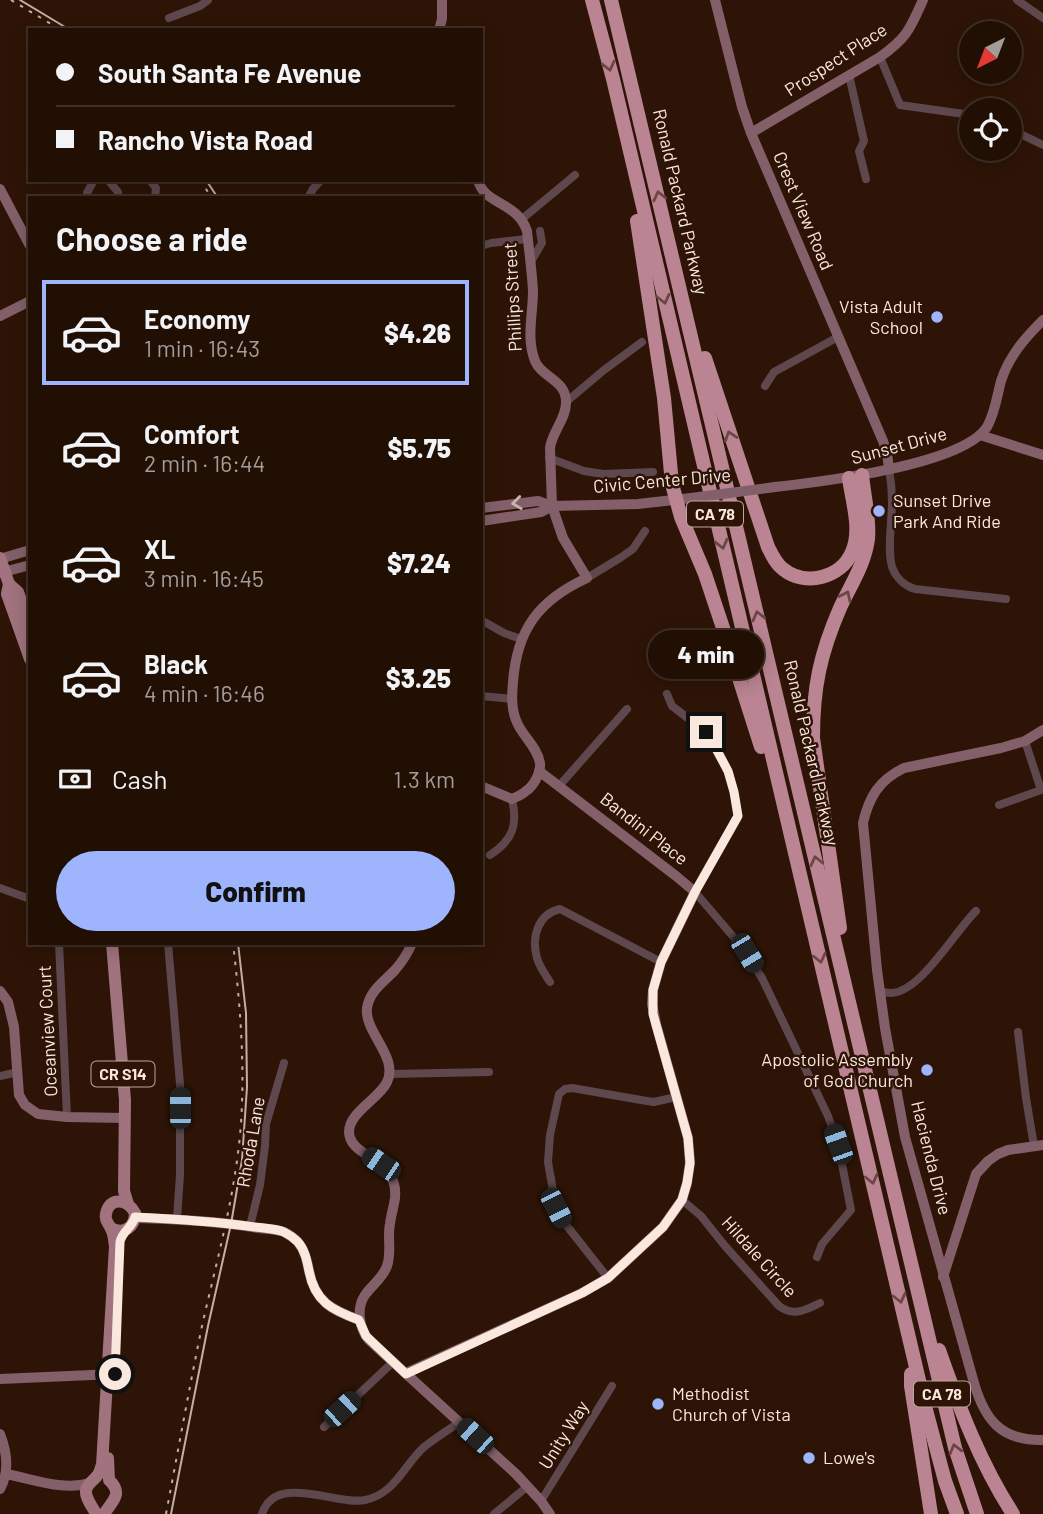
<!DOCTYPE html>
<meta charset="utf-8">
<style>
:root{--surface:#220f04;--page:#2a180e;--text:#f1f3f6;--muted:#a29c9a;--line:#3f2f26;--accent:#9eb4fd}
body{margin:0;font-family:Barlow,sans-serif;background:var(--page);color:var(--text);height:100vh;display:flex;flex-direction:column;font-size:26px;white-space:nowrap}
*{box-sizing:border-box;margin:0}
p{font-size:23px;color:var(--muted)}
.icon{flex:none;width:38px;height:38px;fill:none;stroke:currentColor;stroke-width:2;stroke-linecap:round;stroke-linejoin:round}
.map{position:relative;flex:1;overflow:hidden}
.details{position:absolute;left:28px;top:196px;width:455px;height:749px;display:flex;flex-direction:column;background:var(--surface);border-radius:0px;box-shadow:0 4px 18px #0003,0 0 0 2px var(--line)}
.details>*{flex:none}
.top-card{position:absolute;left:28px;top:28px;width:455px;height:154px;border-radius:0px;box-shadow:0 4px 18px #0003,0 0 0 2px var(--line);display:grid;align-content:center;height:154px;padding:0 28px;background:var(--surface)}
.needle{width:46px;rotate:222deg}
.tools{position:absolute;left:959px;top:21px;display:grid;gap:14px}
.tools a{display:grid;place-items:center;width:63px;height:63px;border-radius:50%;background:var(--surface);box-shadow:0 4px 18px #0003,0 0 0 2px var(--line);font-size:35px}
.end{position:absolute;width:32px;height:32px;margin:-16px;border:9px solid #fae8df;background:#111;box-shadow:0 0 0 4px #111}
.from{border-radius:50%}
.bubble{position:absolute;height:49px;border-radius:24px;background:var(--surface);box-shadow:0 4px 18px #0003,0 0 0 2px var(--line);font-size:23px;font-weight:800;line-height:49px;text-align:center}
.car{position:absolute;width:21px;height:42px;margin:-21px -10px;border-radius:9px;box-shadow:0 0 5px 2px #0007;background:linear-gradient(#222 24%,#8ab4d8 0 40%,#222 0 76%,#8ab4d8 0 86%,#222 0)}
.top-card b{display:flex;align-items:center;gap:24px;height:66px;font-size:26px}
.top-card b+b{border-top:2px solid var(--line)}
.top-card i{width:18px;height:18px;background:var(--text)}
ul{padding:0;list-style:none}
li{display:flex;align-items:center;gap:21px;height:105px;margin:0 14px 10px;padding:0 14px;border:4px solid transparent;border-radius:0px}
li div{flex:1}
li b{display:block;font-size:26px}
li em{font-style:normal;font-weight:800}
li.active{border-color:var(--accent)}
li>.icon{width:63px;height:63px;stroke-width:1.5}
h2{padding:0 28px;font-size:32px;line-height:84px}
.pay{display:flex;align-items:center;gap:18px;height:77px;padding:0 28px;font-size:26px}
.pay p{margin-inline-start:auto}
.primary-button{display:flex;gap:14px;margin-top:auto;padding:14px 28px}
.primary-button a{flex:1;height:80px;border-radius:42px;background:var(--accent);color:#111;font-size:28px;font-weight:800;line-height:80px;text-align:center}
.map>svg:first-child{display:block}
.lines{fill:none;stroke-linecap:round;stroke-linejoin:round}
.street{stroke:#5e484d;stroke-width:8}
.secondary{stroke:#836069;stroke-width:10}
.primary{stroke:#a0737e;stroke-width:12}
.highway{stroke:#ba8492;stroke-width:14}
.tram{stroke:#c3b0a5;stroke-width:2}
.rail{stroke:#c3b0a5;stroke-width:2;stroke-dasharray:3.5 7;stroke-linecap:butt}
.secondary-bridge{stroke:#836069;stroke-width:10}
.oneway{stroke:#6c4645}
.oneway2{stroke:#cab2b0}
.route{stroke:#fae8df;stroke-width:9}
.poi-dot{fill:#9eb4fd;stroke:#2d1406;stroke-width:2.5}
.labels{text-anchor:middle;stroke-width:5;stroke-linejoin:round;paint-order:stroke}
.shield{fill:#2d1406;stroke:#bca89e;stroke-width:2}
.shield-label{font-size:16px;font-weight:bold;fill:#fae8df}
.street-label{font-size:18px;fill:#fae8df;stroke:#2d1406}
.poi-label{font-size:18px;fill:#fae8df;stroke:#2d1406;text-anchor:start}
</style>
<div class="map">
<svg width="1043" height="1514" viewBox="0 0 1043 1514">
<rect width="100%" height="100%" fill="#2d1406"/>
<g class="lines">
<g class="street">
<path d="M1017,0L1043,18"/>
<path d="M169,18L200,6L208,0"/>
<path d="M880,57L900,105L971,115"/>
<path d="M849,75L864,141L859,151L866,179"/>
<path d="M1010,129L1043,145"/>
<path d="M108,180L118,192L119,198"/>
<path d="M150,180L156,188L155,198"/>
<path d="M87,198V193L94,180"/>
<path d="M308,198L313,189L321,180"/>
<path d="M522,219L575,175"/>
<path d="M481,246L491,243L527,239"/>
<path d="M530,263L542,243L540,231"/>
<path d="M765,386L774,372L838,337"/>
<path d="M566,402L604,370L642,342"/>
<path d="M549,458L584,471L603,474L653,472"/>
<path d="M889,469C891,480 892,491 892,502C892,521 887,549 892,567C896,578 905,586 915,589L1006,599"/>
<path d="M587,578L620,558L633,549L645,531"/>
<path d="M481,620L504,633L521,639"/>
<path d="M667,694L672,706L706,732L714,743L728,771L734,792L738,815L695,892L742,947L762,978L828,1116L838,1144L851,1210L822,1244L817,1257"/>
<path d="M481,696L512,699"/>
<path d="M559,786L627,709"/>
<path d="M999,805L1041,790L1025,741"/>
<path d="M490,855C513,840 518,825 512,799"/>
<path d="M0,888L30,899"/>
<path d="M59,943L67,1117"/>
<path d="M168,943L180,1084V1175L177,1218"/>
<path d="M550,982C545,974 539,966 537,958C531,937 538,914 560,909L661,962"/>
<path d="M880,991C883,992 887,993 891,993C921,992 955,931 976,911"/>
<path d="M1018,1032L1026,1098L1034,1146"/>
<path d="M389,1074L489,1072"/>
<path d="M0,1076L18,1072"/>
<path d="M682,1200L701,1216L725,1246L779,1306C794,1317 805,1310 820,1303"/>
<path d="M250,1226L260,1185L265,1146L266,1124L284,1063"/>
<path d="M608,1278L563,1221L556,1208L548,1162L550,1135L559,1094L565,1089L572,1088L647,1101L654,1102L676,1097"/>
<path d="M324,1427L393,1362"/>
<path d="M541,1501L612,1386"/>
<path d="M262,1514C276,1472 336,1506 365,1500C395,1494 404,1465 424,1447C435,1438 448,1430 460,1422"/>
<path d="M494,1514L528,1486"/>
</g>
<g class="secondary">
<path d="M715,0L742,107L751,133L883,441L887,453L889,469"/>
<path d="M439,30L442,19V0"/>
<path d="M751,133L880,57C907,38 910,29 923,0"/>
<path d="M478,180C484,205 517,201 527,231C529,251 532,271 533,291C533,314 526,338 535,361C541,377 567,380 566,403C566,419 552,432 550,448L552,506L563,538L587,578C539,600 517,629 513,682C512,695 511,708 516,720C521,735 537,746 540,763C541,772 534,786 526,791C522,795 516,797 512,799L481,786"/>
<path d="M0,189L30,246"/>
<path d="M0,316L30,301"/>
<path d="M980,435L1043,455"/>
<path d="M775,487C820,482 962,465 987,427C995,413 997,396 1001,381C1009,356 1025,338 1043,320"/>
<path d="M481,508L538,501L552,506L638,504L691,498"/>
<path d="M481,521L541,512L552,506"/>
<path d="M0,559L30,550"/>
<path d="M0,573L30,565"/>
<path d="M1043,730L1025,741L1001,748L904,768C879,780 869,797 863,823L877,970L885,1028L905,1137L974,1383C985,1420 1001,1441 1043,1440"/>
<path d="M412,943C408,953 402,962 395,970C384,982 370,990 367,1008C364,1032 399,1057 387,1082C379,1099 349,1112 349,1132C350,1159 399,1157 395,1198C394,1206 391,1215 390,1224C387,1237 392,1252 387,1266C383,1278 372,1285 365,1295C356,1308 359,1329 369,1340L516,1474L541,1501L550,1514"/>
<path d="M0,991L8,1002L14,1027L19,1095L25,1105L38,1114L67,1117L125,1118"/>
<path d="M135,1218C176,1219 217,1221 258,1228C266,1229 277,1229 284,1232C288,1234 295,1239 297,1241C305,1250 307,1261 309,1271C315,1302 332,1310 359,1320"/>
<path d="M943,1277L976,1174L988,1161L998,1154L1008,1150L1043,1145"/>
<path d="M406,1373L582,1293L608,1278L663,1227L682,1200L687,1183L690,1163L688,1138L656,1024L652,1004L653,990L661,962L695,892L676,876L539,771"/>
<path d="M0,1379L115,1374"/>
<path d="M0,1434C7,1452 10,1471 0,1489"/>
<path d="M6,1474C33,1479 63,1491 90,1483"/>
</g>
<g class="primary">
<path d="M0,558L9,584L7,594L30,659"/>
<path d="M9,584L18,592L30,627"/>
<path d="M112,943L125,1100L124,1191L128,1204"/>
<path d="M96,1514C93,1508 89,1503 87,1497C83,1487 91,1483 97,1476C100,1473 100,1469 102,1465L115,1246C114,1241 114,1234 111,1229C109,1223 104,1221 106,1214C109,1196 128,1199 135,1213C135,1227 124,1235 111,1228"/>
<path d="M104,1514C112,1501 124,1494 109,1480L108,1458"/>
</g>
<g class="highway">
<path d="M592,0L613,79L926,1410L945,1481L957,1514"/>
<path d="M611,0L955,1448L977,1514"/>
<path d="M637,221L664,398L672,484L681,517L705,574L725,634L761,747"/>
<path d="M705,358L768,547C772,555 776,564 783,569C805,587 841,578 852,552C862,530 852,501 849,478"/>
<path d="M840,928L813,738C813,688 820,654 840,608C850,586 865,564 868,539C870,518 864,496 862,475"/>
<path d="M939,1350C959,1407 980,1463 1013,1514"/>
<path d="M911,1374V1386L931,1514"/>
</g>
<g class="tram">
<path d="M20,0L70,30"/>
<path d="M206,180L218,198"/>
<path d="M171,1514L208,1326L231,1224L242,1160L247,1087L246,1013L238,943"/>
</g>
<g class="rail">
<path d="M11,0L61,30"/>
<path d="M200,180L212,198"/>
<path d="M166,1514C178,1451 189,1389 202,1326C217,1259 236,1193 241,1123C245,1063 240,1003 233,943"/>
</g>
<path class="secondary-bridge" d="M691,498L775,487"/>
</g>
<defs><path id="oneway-chevron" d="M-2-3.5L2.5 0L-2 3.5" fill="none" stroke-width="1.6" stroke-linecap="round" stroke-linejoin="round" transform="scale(1.75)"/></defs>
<g class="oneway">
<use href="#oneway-chevron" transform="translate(609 66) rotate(76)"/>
<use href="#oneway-chevron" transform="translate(659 196) rotate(-103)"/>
<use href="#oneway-chevron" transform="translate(664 299) rotate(77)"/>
<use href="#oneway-chevron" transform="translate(730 436) rotate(-108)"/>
<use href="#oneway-chevron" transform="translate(722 544) rotate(76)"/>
<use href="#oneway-chevron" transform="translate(846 596) rotate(-64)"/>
<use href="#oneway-chevron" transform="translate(758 616) rotate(-104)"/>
<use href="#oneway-chevron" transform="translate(816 861) rotate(-103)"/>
<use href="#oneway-chevron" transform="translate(820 958) rotate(77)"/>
<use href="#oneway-chevron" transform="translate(872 1179) rotate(77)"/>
<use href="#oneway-chevron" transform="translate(900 1298) rotate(77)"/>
<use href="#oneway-chevron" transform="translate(955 1449) rotate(-105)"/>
</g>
<use class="oneway2" href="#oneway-chevron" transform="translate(517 503) rotate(173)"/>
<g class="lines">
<path class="route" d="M115,1374L120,1242C122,1231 132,1228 135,1217C173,1219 210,1221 247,1226C259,1228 274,1228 284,1232C288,1234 295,1239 298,1242C305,1250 307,1261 309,1271C315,1302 332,1310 359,1320L366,1336L406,1374L582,1293L608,1278L663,1227L682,1200L687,1183L690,1163L688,1138L653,1014V990L661,962L695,892L738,816L734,792L728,771L713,743L706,732"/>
</g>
<g class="poi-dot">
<circle cx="937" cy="317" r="7"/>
<circle cx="879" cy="511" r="7"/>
<circle cx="927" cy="1070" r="7"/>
<circle cx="658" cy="1404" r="7"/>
<circle cx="809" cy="1458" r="7"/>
</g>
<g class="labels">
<g class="shield">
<rect x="687" y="501.5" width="56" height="25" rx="5"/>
<rect x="91.5" y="1061.5" width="63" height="25" rx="5"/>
<rect x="914" y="1381.5" width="56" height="25" rx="5"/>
</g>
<g class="shield-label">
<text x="715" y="520">CA 78</text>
<text x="123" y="1080">CR S14</text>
<text x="942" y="1400">CA 78</text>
</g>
<g class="street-label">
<text transform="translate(836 60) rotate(-33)" y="6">Prospect Place</text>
<text transform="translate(680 202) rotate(77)" y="6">Ronald Packard Parkway</text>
<text transform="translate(803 211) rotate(67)" y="6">Crest View Road</text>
<text transform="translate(513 297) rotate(-93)" y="6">Phillips Street</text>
<text transform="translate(899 446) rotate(-15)" y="6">Sunset Drive</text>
<text transform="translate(662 481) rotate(-5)" y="6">Civic Center Drive</text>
<text transform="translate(811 753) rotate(77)" y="6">Ronald Packard Parkway</text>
<text transform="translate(644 829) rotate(38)" y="6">Bandini Place</text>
<text transform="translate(48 1031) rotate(-93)" y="6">Oceanview Court</text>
<text transform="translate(251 1142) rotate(-80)" y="6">Rhoda Lane</text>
<text transform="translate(931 1158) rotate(76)" y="6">Hacienda Drive</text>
<text transform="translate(759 1257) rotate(48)" y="6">Hildale Circle</text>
<text transform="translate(564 1435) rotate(-58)" y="6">Unity Way</text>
</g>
<g class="poi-label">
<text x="923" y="313" text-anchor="end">Vista Adult<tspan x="923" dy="21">School</tspan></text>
<text x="893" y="507">Sunset Drive<tspan x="893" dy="21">Park And Ride</tspan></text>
<text x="913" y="1066" text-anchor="end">Apostolic Assembly<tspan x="913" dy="21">of God Church</tspan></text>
<text x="672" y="1400">Methodist<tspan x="672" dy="21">Church of Vista</tspan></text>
<text x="823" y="1464">Lowe's</text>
</g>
</g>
</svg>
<div class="tools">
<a><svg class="needle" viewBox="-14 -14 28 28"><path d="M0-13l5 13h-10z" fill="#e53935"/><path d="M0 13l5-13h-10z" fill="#a29c9a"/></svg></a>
<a><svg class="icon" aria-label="locate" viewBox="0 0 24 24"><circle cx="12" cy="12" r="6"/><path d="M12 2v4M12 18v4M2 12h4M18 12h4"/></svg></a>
</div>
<i class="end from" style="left:115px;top:1374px"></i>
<i class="end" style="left:706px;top:732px"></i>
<div class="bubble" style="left:648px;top:630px;width:116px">4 min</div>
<i class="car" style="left:747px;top:953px;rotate:149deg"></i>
<i class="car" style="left:180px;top:1108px;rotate:0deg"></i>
<i class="car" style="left:838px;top:1144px;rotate:340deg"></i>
<i class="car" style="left:381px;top:1164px;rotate:304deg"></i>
<i class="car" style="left:556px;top:1208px;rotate:153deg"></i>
<i class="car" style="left:342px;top:1409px;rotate:47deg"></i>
<i class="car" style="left:475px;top:1436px;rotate:312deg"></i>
<div class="top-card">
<b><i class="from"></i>South Santa Fe Avenue</b>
<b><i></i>Rancho Vista Road</b>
</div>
<section class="details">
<h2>Choose a ride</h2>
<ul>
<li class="active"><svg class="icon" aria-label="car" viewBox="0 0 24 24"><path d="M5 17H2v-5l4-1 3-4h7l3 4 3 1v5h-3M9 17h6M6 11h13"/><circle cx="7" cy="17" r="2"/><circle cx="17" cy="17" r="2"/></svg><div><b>Economy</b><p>1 min · 16:43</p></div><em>$4.26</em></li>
<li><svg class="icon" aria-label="car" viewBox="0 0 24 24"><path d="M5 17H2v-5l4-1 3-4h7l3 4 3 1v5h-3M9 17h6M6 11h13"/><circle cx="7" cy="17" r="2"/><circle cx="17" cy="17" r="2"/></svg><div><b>Comfort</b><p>2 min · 16:44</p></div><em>$5.75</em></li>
<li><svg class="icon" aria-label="car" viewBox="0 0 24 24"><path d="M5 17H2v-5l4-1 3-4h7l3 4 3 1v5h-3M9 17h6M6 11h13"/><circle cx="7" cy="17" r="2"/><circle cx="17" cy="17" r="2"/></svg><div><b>XL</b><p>3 min · 16:45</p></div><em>$7.24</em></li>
<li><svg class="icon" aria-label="car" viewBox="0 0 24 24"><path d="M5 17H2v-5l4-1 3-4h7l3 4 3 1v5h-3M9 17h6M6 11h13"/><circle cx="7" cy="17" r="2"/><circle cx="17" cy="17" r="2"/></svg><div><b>Black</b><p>4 min · 16:46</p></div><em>$3.25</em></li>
</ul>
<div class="pay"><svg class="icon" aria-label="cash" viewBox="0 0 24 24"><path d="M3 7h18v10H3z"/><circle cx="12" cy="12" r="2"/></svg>Cash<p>1.3 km</p></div>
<div class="primary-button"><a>Confirm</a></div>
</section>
</div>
